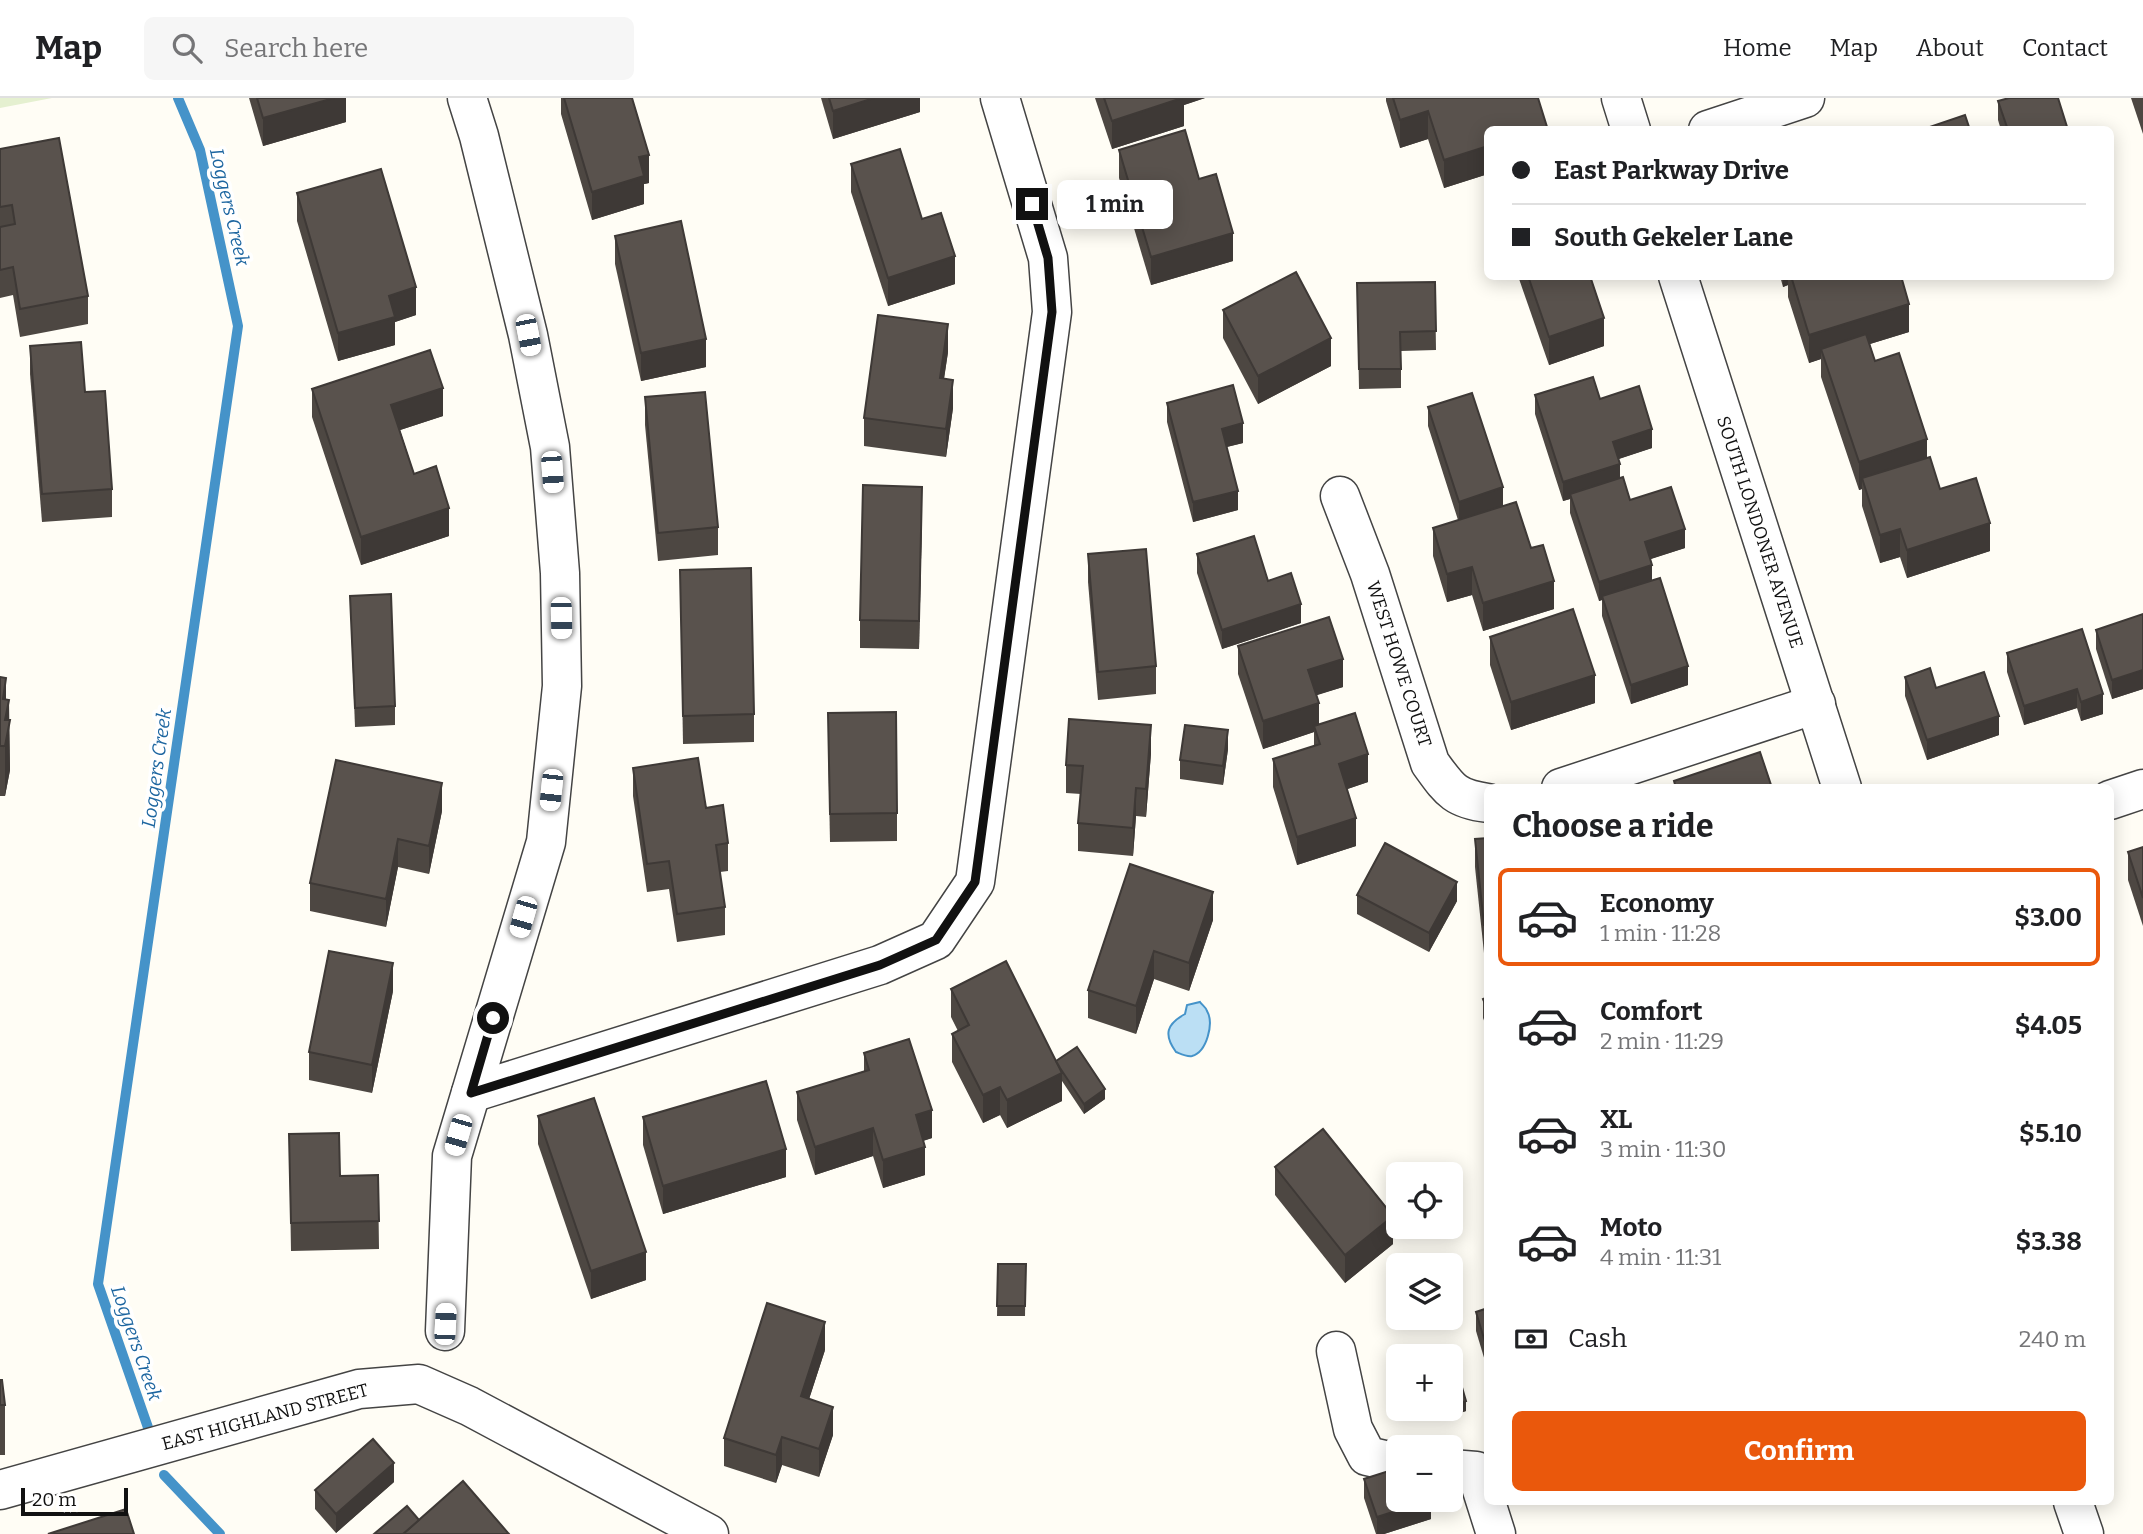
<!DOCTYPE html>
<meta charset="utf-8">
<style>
:root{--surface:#fff;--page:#f6f6f6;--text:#202124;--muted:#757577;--line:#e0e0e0;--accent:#ea580c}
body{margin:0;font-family:Bitter,serif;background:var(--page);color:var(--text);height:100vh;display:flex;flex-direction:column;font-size:26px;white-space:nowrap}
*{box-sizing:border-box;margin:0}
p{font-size:23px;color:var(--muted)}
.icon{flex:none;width:38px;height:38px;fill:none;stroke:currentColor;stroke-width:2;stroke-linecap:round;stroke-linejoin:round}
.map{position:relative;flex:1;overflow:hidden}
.drawer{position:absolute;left:1484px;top:686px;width:630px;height:721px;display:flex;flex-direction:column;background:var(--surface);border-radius:10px;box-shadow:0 4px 18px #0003}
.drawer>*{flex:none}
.banner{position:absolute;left:1484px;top:28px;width:630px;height:154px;border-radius:10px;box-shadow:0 4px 18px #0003;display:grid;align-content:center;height:154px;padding:0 28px;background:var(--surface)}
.controls{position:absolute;left:1386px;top:1064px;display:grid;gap:14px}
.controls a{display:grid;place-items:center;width:77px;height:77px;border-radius:10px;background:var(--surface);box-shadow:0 4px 18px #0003;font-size:35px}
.scale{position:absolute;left:21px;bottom:18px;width:107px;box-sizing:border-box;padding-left:7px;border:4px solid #111;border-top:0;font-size:19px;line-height:24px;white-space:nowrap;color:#111;-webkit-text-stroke:5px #fff;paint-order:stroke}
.end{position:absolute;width:32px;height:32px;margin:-16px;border:9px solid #111;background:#fff;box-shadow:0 0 0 4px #fff}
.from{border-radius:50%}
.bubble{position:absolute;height:49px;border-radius:10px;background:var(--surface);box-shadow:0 4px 18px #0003;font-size:23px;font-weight:700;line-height:49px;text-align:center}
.car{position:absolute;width:21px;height:42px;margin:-21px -10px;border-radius:9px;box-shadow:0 0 5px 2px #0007;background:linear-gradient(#fff 24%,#345 0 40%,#fff 0 76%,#345 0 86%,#fff 0)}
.banner b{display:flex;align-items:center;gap:24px;height:66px;font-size:26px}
.banner b+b{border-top:2px solid var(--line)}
.banner i{width:18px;height:18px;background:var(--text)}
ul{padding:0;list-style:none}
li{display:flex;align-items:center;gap:21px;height:98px;margin:0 14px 10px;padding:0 14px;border:4px solid transparent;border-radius:10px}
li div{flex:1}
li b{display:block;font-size:26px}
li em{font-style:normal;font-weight:700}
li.current{border-color:var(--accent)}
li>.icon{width:63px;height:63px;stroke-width:1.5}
h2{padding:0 28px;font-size:32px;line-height:84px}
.pay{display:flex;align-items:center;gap:18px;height:77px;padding:0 28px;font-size:26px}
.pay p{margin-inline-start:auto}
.button{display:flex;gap:14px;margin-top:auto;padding:14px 28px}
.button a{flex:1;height:80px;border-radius:10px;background:var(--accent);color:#fff;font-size:28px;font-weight:700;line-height:80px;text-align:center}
header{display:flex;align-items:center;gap:42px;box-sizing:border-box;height:98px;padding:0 35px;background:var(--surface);border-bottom:2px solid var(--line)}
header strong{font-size:33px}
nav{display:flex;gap:38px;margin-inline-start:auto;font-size:24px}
.search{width:490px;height:63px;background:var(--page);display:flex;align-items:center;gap:18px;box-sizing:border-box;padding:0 24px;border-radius:10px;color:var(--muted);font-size:26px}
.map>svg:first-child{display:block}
.pitch{fill:#e5f0d0}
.water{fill:#bbdff4;stroke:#4593c9;stroke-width:2}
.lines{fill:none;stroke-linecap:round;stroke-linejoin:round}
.stream{stroke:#4593c9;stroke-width:10}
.minor-casing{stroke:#444;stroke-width:41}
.minor{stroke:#fff;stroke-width:38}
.wall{fill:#4d4742}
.shaded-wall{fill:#3e3936}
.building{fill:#59524d;stroke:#3e3936;stroke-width:2}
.route{stroke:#111;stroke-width:9}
.labels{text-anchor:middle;stroke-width:7;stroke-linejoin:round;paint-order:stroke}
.street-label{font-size:18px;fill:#111;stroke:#fff}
.water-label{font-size:19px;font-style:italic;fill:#1d66a0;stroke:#fff}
</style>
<header>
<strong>Map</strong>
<div class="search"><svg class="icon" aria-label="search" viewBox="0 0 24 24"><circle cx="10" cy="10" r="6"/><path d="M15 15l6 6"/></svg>Search here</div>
<nav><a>Home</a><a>Map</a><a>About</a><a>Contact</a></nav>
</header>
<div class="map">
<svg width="2143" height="1436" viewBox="0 0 2143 1436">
<rect width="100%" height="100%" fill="#fffdf5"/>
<path class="pitch" d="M0,0H52L0,10Z"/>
<path class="water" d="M1200,904C1202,907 1206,909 1207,913C1214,925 1207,954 1192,958C1187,959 1181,956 1176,954C1163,936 1167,926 1185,916L1187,907Z"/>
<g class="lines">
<g class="stream">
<path d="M152,1341L98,1186L238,228L200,52L178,0"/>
<path d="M164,1377L220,1436"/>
</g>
<g class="minor-casing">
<g id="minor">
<path d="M1621,0L1631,32"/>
<path d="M1708,32L1805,0"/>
<path d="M1678,178L1842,690"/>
<path d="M1340,398L1370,476L1430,665C1449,691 1454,701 1488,705"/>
<path d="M1561,690L1816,606"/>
<path d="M2110,702L2143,691"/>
<path d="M471,995L880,867L936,842L975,784L1052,214L1048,160L1000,0"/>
<path d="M445,1233L452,1058L546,744L562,588L560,475L550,349L528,237L479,38L467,0"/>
<path d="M1336,1253L1353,1331L1367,1358L1398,1365"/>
<path d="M1451,1371L1476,1373L1496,1436"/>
<path d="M0,1392L359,1291L419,1286L469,1308L709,1436"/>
<path d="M2073,1404L2084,1436"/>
</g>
</g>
<use href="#minor" class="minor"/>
</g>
<g class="wall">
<path d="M249,0H346V24L263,48Z"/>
<path d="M561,0H632L649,85L644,86V106L592,122L561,16Z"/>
<path d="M821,0H920V14L833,41Z"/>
<path d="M1095,0H1205L1184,7V28L1112,51Z"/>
<path d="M1386,0H1538L1547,32H1488V76L1444,90L1428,41L1400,50L1386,3Z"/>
<path d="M2131,0H2143V36Z"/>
<path d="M1998,3L2068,32H2001L1998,22Z"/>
<path d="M0,51L88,198V226L20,239L13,197L0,200Z"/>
<path d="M1119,52L1199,81L1233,163L1151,187L1119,80Z"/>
<path d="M851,66L922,121L955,186L888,208L851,94Z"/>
<path d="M297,95L416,217L395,224V247L338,263L297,123Z"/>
<path d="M615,138L706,269L641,283L615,166Z"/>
<path d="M1518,178H1590L1604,248L1549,267Z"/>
<path d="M1780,178H1901L1909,234L1870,246L1875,263L1927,360L1940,391L1990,453L1907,480L1900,459L1880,465L1862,408V391L1859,392L1821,279V261L1809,265L1788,199V187L1783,189Z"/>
<path d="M1435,184L1436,252L1401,253V290L1359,291L1357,185Z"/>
<path d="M1223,212L1331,268L1258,306L1223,240Z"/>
<path d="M30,248L112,391V419L42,424L30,276Z"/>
<path d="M948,254L944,280L953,310L946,359L864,348V320Z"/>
<path d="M312,291L443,318L400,332L414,376L449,438L361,467L312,319Z"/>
<path d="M1535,297L1600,301L1652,350L1618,361L1620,380L1630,402L1685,450L1650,461L1652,482L1688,587L1631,606L1602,518V502L1599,503L1570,415V401L1563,403L1535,316Z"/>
<path d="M645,299L718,429V457L658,463L645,327Z"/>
<path d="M1167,305L1243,345L1227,349L1238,412L1193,424L1167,324Z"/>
<path d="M1428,309L1503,408L1531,450L1554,511L1483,533L1472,497L1447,504L1433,458V430L1458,422L1428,328Z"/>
<path d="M922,417L919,551L860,550V522Z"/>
<path d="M1088,456L1156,568V596L1098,602L1088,484Z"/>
<path d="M1197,456L1268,483L1301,525L1222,551L1197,475Z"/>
<path d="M680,472L754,616V644L683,646Z"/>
<path d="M350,498L395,608V627L355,629Z"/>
<path d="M2143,516V591L2112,601L2096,551V532Z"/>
<path d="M2082,531L2103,616L2081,623L2077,610L2024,627L2007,574V555Z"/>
<path d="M1490,539L1595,605L1511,632L1490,567Z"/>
<path d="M1238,548L1343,589L1316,597L1319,626L1368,684L1347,691L1356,748L1297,767L1273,689V661L1314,648V634L1263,651L1238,576Z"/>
<path d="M0,579L6,601L9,622L10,672L5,698H0Z"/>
<path d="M1905,579L1999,637L1927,662L1905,598Z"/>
<path d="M828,643L897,715V743L830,744Z"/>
<path d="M1228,651L1223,687L1180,681V662Z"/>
<path d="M1151,655L1146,719L1136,718L1133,758L1078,753V725L1081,696L1066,695V667Z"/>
<path d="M633,670L706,710L728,745V773L720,774L725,809V837L677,844L669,791L647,794L633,698Z"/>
<path d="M442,713L429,776L398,769L386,829L310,813V785Z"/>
<path d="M1488,740V855H1484L1475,769V741Z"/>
<path d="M2143,749V828L2128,782V754Z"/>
<path d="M1130,766L1213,822L1189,893L1154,881L1136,936L1088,920V892Z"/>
<path d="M1357,797L1457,803L1429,854L1357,816Z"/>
<path d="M951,891L1056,963L1105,1001L1084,1016L1062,983V1003L1007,1030L1000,1017L983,1025L952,964V936L958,933L951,919Z"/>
<path d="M393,893L372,995L309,982V954Z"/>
<path d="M1488,899V932L1483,920V901Z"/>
<path d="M864,955L932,1040L923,1043L925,1077L883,1090L873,1058L815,1077L797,1022V994L864,973Z"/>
<path d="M538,1018L646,1182L591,1201L538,1046Z"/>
<path d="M643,1019L786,1079L663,1116L643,1047Z"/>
<path d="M289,1036L340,1078L378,1077L379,1151L291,1153Z"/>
<path d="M1275,1069L1393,1146L1345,1185L1275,1097Z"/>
<path d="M998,1166H1026L1025,1218H997Z"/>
<path d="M1488,1210V1273L1476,1233V1214Z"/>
<path d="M825,1252L809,1301L833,1337L819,1379L782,1367L776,1385L724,1368V1340Z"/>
<path d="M0,1282L5,1307V1357H0Z"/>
<path d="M1430,1311H1451L1466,1313L1434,1323Z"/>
<path d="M1364,1381L1431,1421L1384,1436H1376L1364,1400Z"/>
<path d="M394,1384L336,1435L315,1411V1392Z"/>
</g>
<g class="shaded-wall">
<path d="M334,0H346V24L263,48V20Z"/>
<path d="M874,0H920V14L833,41V13Z"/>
<path d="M1178,0H1205L1184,7V28L1112,51V23Z"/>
<path d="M1428,13V41L1400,50V22Z"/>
<path d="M1488,48V76L1444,90V62Z"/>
<path d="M649,57V85L644,86V106L592,122V94L639,59Z"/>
<path d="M1233,135V163L1151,187V159Z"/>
<path d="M955,158V186L888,208V180Z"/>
<path d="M1783,178H1788V187L1783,189Z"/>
<path d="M416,189V217L395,224V247L338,263V235L389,198Z"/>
<path d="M1909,206V234L1824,260L1821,251V261L1809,265V237Z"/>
<path d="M1604,220V248L1549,267V239Z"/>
<path d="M948,226V254L940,308V280Z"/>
<path d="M1331,240V268L1258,306V278Z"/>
<path d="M706,241V269L641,283V255Z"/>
<path d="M953,282V310L946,359V331Z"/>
<path d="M443,290V318L391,335V307Z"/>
<path d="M1243,325V345L1222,350V331Z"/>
<path d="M1652,331V350L1613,363V344Z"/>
<path d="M1927,341V369L1862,380V391L1859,392V364Z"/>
<path d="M1620,366V385L1570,396V401L1563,403V384Z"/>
<path d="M922,389V417L919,551V523Z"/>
<path d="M1503,389V409L1459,423V404Z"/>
<path d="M1238,393V412L1193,424V404Z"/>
<path d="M449,410V438L361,467V439Z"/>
<path d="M1990,425V453L1907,480V452Z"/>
<path d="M1685,431V450L1645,463V444Z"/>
<path d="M1900,431V459L1880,465V437Z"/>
<path d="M1652,467V486L1602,498V502L1599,503V484Z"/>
<path d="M1472,469V497L1447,504V476Z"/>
<path d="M1554,483V511L1483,533V505Z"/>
<path d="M1301,506V525L1222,551V532Z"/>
<path d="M1343,561V589L1308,600V572Z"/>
<path d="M1688,568V587L1631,606V587Z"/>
<path d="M2143,572V591L2112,601V582Z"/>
<path d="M1595,577V605L1511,632V604Z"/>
<path d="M6,580V616L9,602L10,672L5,698V637L3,651V601Z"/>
<path d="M2077,591V610L2024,627V608Z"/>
<path d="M2103,596V616L2081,623V604Z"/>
<path d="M1319,605V633L1314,628V634L1263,651V623Z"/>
<path d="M1999,618V637L1927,662V642Z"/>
<path d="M1151,627V655L1146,719V691Z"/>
<path d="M1228,632V651L1223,687V668Z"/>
<path d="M1368,656V684L1339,694V666Z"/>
<path d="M442,685V713L429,776V748Z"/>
<path d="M1136,690V718L1133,758V730Z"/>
<path d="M1356,720V748L1297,767V739Z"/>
<path d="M398,741V769L386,829V801Z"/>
<path d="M1457,784V803L1429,854V835Z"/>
<path d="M1213,794V822L1189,893V865Z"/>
<path d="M1154,853V881L1136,936V908Z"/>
<path d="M393,865V893L372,995V967Z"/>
<path d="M1062,975V1003L1007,1030V1002Z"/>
<path d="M1000,989V1017L983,1025V997Z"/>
<path d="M1105,991V1001L1084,1016V1006Z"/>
<path d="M932,1012V1040L916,1045V1017Z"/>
<path d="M873,1030V1058L815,1077V1049Z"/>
<path d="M925,1049V1077L883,1090V1062Z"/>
<path d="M786,1051V1079L663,1116V1088Z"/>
<path d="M1393,1118V1146L1345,1185V1157Z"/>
<path d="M646,1154V1182L591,1201V1173Z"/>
<path d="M825,1224V1252L801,1326V1298Z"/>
<path d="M1466,1303V1313L1434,1323V1313L1441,1311H1451V1308Z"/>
<path d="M833,1309V1337L819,1379V1351Z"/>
<path d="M782,1339V1367L776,1385V1357Z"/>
<path d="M394,1365V1384L336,1435V1416Z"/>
<path d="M1431,1402V1421L1384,1436H1377V1419Z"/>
</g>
<g class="building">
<path d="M257,0H334L263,20Z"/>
<path d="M564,0H632L649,57L639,59L644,78L592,94Z"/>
<path d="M829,0H874L833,13Z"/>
<path d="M1104,0H1182L1112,23Z"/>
<path d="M1393,0H1538L1547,29L1539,32H1488V48L1444,62L1428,13L1400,22Z"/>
<path d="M2009,0H2058L2068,32H2008L1998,3Z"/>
<path d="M1965,17L1970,32H1921Z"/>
<path d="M1185,32L1199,81L1216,76L1233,135L1151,159L1119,52Z"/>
<path d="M59,40L88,198L20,211L13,169L0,172V129L15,126L12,107L0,109V51Z"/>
<path d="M900,51L922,121L941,115L955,158L888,180L851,66Z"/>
<path d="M381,71L416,189L389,198L395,219L338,235L297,95Z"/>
<path d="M681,123L706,241L641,255L615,138Z"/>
<path d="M1296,174L1331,240L1258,278L1223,212Z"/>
<path d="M1528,178H1590L1604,220L1549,239Z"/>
<path d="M1791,178H1901L1909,206L1809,237Z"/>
<path d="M1435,184L1436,233L1400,234L1401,271H1359L1357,185Z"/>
<path d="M878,217L948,226L940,280L953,282L946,331L864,320Z"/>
<path d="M1866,236L1875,263L1899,255L1927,341L1859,364L1821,251Z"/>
<path d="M81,244L85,294L105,293L112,391L42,396L30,248Z"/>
<path d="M430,252L443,290L391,307L414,376L436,368L449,410L361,439L312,291Z"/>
<path d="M1593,279L1600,301L1639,288L1652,331L1613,344L1620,366L1563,384L1535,297Z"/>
<path d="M1233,287L1243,325L1222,331L1238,393L1193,404L1167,305Z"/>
<path d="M705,294L718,429L658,435L645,299Z"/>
<path d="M1472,295L1503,389L1459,404L1428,309Z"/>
<path d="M1930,359L1940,391L1976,380L1990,425L1907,452L1900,431L1880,437L1862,380Z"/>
<path d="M1623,379L1630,402L1671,389L1685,431L1645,444L1652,467L1599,484L1570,396Z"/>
<path d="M863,387L922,389L919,523L860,522Z"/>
<path d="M1516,404L1531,450L1543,447L1554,483L1483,505L1472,469L1447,476L1433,430Z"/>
<path d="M1254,438L1268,483L1291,475L1301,506L1222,532L1197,456Z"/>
<path d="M1146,451L1156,568L1098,574L1088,456Z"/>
<path d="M751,470L754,616L683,618L680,472Z"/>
<path d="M1660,480L1688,568L1631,587L1602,498Z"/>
<path d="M391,496L395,608L355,610L350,498Z"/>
<path d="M1573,511L1595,577L1511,604L1490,539Z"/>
<path d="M2143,516V572L2112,582L2096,532Z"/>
<path d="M1329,519L1343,561L1308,572L1319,605L1263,623L1238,548Z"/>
<path d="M2082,531L2103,596L2081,604L2077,591L2024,608L2007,555Z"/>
<path d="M1930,570L1936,590L1984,574L1999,618L1927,642L1905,579Z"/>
<path d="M0,579L6,580L3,601L9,602L5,622H10L5,648H0Z"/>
<path d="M896,614L897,715L830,716L828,615Z"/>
<path d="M1355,615L1368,656L1339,666L1356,720L1297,739L1273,661L1320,646L1314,628Z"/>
<path d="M1069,621L1151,627L1146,691L1136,690L1133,730L1078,725L1083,668L1066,667Z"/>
<path d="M1185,627L1228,632L1223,668L1180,662Z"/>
<path d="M1760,654L1772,690H1676L1674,683Z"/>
<path d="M698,660L706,710L723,707L728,745L716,747L725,809L677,816L669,763L647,766L633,670Z"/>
<path d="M336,662L442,685L429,748L398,741L386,801L310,785Z"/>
<path d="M1488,740V827H1484L1475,741Z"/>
<path d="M1385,745L1457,784L1429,835L1357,797Z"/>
<path d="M2143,749V800L2128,754Z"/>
<path d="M1130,766L1213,794L1189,865L1154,853L1136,908L1088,892Z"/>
<path d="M329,853L393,865L372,967L309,954Z"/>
<path d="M1006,863L1062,975L1007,1002L1000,989L983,997L952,936L969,927L951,891Z"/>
<path d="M1488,899V913L1483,901Z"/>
<path d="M909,941L932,1012L916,1017L925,1049L883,1062L873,1030L815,1049L797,994L869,972L864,955Z"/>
<path d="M1077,949L1105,991L1084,1006L1060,970L1056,963Z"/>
<path d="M766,983L786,1051L663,1088L643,1019Z"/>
<path d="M594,1000L646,1154L591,1173L538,1018Z"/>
<path d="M1323,1031L1393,1118L1345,1157L1275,1069Z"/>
<path d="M339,1035L340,1078L378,1077L379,1123L291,1125L289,1036Z"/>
<path d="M998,1166H1026L1025,1208H997Z"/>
<path d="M767,1205L825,1224L801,1298L833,1309L819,1351L782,1339L776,1357L724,1340Z"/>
<path d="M1488,1210V1254L1476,1214Z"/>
<path d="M1457,1272L1466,1303L1451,1308V1274Z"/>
<path d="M0,1282H2L5,1307H0Z"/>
<path d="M373,1341L394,1365L336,1416L315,1392Z"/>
<path d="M1398,1370V1402H1431L1377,1419L1364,1381Z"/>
<path d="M463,1383L509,1436H403Z"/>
<path d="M407,1408L419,1422L403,1436H374Z"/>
<path d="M126,1411L134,1436H48Z"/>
</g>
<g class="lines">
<path class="route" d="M493,920L471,995L880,867L936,842L975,784L1052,214L1048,160L1032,106"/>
</g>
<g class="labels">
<g class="street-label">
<text transform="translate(1760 434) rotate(72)" y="6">SOUTH LONDONER AVENUE</text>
<text transform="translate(1399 566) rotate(72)" y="6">WEST HOWE COURT</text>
<text transform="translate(265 1319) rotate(-15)" y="6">EAST HIGHLAND STREET</text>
</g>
<g class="water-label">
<text transform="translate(230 109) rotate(77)" y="7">Loggers Creek</text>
<text transform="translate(156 670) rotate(-82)" y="7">Loggers Creek</text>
<text transform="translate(137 1245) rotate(71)" y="7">Loggers Creek</text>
</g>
</g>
</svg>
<div class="controls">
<a><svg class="icon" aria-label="locate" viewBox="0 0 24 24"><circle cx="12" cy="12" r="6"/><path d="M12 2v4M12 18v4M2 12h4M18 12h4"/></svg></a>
<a><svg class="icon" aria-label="layers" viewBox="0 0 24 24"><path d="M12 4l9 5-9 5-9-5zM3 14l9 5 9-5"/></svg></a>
<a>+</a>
<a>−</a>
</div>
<div class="scale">20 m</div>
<i class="end from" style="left:493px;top:920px"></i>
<i class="end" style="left:1032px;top:106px"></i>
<div class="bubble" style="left:1057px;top:82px;width:116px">1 min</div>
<i class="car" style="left:528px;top:237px;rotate:169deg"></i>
<i class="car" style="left:552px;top:374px;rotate:176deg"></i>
<i class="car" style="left:561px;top:520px;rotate:179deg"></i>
<i class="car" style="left:551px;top:692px;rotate:186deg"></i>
<i class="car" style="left:523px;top:819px;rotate:196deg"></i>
<i class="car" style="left:458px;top:1037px;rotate:196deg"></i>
<i class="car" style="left:445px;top:1226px;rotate:3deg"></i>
<div class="banner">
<b><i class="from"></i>East Parkway Drive</b>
<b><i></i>South Gekeler Lane</b>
</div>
<section class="drawer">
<h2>Choose a ride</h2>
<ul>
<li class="current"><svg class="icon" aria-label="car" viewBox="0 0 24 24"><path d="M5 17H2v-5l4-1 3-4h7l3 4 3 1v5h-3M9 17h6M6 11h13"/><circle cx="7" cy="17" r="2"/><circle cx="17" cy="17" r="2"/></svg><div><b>Economy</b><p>1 min · 11:28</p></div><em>$3.00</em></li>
<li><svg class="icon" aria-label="car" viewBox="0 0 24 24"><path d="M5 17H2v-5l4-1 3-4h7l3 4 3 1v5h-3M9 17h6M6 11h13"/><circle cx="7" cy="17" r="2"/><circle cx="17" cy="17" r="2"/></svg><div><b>Comfort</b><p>2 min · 11:29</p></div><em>$4.05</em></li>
<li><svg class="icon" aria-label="car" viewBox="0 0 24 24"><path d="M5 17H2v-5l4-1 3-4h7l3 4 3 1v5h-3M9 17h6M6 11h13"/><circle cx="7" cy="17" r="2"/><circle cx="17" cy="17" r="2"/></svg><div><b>XL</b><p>3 min · 11:30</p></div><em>$5.10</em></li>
<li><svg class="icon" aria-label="car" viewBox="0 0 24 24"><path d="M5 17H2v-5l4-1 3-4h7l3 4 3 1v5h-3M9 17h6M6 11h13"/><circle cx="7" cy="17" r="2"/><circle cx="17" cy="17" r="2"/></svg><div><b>Moto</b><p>4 min · 11:31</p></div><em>$3.38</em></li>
</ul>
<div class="pay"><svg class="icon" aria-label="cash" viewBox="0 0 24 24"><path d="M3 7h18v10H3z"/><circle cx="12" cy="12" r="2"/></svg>Cash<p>240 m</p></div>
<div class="button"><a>Confirm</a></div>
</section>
</div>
